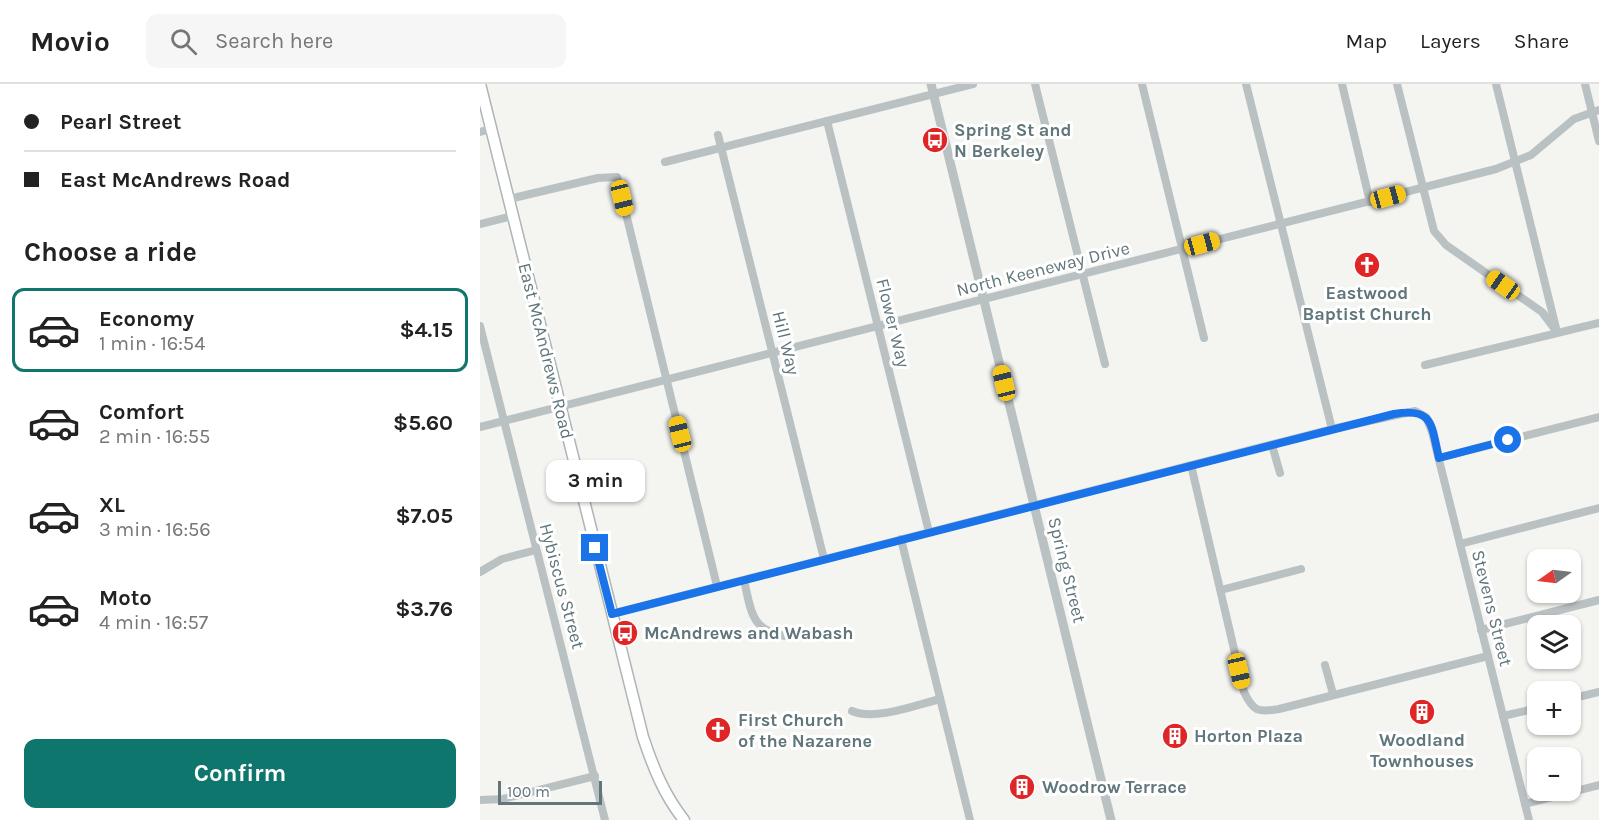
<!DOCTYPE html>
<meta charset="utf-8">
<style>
:root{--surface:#fff;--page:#f6f6f6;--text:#222;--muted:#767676;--line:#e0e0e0;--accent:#0f766e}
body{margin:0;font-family:Karla,sans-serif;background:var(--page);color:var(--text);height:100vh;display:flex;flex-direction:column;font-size:22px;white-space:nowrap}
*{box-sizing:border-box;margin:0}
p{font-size:20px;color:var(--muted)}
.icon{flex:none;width:33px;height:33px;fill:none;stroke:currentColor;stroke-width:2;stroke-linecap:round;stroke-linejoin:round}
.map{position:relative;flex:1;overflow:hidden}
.drawer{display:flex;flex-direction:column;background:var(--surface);width:480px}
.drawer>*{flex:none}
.guide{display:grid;align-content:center;height:132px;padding:0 24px;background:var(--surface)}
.needle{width:39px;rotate:256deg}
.tools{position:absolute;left:1047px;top:465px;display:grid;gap:12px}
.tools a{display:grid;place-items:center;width:54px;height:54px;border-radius:12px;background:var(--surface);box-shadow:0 2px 4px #0004;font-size:30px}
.scale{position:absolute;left:18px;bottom:15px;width:104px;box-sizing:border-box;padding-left:6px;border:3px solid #60767b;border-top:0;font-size:16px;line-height:21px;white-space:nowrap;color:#60767b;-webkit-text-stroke:4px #fff;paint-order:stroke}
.end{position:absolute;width:27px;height:27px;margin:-14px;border:8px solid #1a73e8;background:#fff;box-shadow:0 0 0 3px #fff}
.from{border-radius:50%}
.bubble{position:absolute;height:42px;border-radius:12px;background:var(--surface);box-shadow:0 2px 4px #0004;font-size:20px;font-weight:700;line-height:42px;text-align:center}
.car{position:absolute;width:18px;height:36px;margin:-18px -9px;border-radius:8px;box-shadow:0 0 4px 2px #0007;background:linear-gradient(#f5c518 24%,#345 0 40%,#f5c518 0 76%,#345 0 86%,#f5c518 0)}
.guide b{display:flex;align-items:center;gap:21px;height:57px;font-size:22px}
.guide b+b{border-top:2px solid var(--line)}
.guide i{width:15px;height:15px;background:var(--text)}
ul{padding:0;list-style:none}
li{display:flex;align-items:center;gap:18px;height:84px;margin:0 12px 9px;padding:0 12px;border:3px solid transparent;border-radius:12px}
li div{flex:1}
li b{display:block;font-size:22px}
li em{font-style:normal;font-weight:700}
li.current{border-color:var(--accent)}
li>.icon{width:54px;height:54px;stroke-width:1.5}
h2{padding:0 24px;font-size:27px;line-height:72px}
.action{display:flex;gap:12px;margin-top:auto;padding:12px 24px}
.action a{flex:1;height:69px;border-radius:12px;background:var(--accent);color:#fff;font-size:24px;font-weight:700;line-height:69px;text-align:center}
header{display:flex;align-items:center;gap:36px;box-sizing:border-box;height:84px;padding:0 30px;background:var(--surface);border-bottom:2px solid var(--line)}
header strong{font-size:28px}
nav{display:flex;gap:33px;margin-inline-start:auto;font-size:21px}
.search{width:420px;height:54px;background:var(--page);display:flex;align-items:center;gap:15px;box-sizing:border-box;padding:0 21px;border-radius:12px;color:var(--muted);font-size:22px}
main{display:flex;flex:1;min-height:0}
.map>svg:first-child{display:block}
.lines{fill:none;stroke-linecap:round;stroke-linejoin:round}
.secondary-casing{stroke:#adb5b7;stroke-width:13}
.minor{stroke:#bac1c3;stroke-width:8}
.tertiary{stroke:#bac1c3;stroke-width:9}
.secondary{stroke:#fff;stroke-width:10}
.route{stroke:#1a73e8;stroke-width:8}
.labels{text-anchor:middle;stroke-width:6;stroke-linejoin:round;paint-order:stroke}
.poi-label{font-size:18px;font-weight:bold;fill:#60767b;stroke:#fff;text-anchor:start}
.street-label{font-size:18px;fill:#60767b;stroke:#fff}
</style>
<header>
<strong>Movio</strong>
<div class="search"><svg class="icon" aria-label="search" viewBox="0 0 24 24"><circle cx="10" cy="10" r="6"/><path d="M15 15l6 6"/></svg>Search here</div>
<nav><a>Map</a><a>Layers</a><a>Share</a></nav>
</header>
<main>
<section class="drawer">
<div class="guide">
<b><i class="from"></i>Pearl Street</b>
<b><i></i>East McAndrews Road</b>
</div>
<h2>Choose a ride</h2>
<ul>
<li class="current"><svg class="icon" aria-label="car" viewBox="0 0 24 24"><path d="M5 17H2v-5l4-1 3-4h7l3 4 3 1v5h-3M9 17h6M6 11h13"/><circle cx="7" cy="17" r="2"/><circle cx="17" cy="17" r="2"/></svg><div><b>Economy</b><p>1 min · 16:54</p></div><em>$4.15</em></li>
<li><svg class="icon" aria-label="car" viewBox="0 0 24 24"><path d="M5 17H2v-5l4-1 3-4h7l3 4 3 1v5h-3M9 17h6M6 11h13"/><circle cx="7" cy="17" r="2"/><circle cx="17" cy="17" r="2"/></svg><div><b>Comfort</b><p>2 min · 16:55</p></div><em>$5.60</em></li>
<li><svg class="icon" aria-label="car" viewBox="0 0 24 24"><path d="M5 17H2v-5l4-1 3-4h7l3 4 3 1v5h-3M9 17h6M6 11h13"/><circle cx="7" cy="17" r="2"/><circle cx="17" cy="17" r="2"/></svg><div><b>XL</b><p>3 min · 16:56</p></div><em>$7.05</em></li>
<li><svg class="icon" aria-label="car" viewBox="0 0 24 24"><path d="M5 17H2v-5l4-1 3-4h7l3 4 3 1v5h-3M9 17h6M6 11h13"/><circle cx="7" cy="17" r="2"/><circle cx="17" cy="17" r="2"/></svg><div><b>Moto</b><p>4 min · 16:57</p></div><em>$3.76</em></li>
</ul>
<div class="action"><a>Confirm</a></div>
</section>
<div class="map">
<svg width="1119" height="736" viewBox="0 0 1119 736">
<rect width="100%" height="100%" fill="#f4f4f0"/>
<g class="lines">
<g class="secondary-casing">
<path id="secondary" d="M0,0L163,653C173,683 184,711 204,736"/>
</g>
<g class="minor">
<path d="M555,0L625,280"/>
<path d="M662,0L724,254"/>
<path d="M766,0L852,345"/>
<path d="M862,0L890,118"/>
<path d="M917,0L954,147L966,161L1062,228L1077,248"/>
<path d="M1016,0L1076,244"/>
<path d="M1105,0L1119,57"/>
<path d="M347,37L449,448"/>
<path d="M0,48L11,45"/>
<path d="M238,51L344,475"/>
<path d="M185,78L493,0"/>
<path d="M29,115L118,94L137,93L237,502"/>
<path d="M0,140L33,132"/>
<path d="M0,242L125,736"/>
<path d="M945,281L1119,239"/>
<path d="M0,343L1016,85L1051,71L1094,35L1119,26"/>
<path d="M792,361L800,389"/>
<path d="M959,374L1119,333"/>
<path d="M711,381L764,608C773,627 778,629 799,625L1008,572"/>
<path d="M421,455L490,736"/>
<path d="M980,460L1119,424"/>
<path d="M0,488L22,475L56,466"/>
<path d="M264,496C271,526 270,546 305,552"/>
<path d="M741,506L821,485"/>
<path d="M131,530L852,345L935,327L946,333L952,348L1049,736"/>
<path d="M1001,546L1119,516"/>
<path d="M845,581L853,610"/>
<path d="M1090,615L1119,608"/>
<path d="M372,627C395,637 436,621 460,615"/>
<path d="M1023,632L1058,624"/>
<path d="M0,716L23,715L115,692"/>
<path d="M1045,720L1119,701"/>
</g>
<path class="tertiary" d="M451,0L631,736"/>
<use href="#secondary" class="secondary"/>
</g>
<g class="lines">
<path class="route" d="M115,464L132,530L914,330C954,323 951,341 959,374L1028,356"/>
</g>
<defs>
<g id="bus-disc" transform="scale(1.35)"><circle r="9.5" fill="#df2626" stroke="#fff"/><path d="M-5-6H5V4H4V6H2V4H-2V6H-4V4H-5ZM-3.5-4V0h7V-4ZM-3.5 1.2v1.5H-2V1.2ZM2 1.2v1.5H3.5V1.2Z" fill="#fff"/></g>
<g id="church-disc" transform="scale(1.35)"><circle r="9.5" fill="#df2626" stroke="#fff"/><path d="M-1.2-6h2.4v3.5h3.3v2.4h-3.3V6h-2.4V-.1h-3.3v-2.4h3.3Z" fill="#fff"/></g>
<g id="building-disc" transform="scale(1.35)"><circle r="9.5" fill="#df2626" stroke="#fff"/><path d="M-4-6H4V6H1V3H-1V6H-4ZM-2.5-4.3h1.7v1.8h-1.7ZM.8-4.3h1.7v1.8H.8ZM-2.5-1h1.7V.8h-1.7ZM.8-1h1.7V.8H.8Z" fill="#fff"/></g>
</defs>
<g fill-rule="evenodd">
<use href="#bus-disc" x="455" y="56"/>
<use href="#church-disc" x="887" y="181"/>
<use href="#bus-disc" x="145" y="549"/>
<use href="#building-disc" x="942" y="628"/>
<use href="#church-disc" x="238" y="646"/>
<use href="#building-disc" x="695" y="652"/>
<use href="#building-disc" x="542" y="703"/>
</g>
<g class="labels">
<g class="poi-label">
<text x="474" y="52">Spring St and<tspan x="474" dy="21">N Berkeley</tspan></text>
<text x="887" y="215" text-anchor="middle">Eastwood<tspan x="887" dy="21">Baptist Church</tspan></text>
<text x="164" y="555">McAndrews and Wabash</text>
<text x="258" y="642">First Church<tspan x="258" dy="21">of the Nazarene</tspan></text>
<text x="714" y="658">Horton Plaza</text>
<text x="942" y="662" text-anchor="middle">Woodland<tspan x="942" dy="21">Townhouses</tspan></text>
<text x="562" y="709">Woodrow Terrace</text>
</g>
<g class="street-label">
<text transform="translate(563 185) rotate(-14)" y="6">North Keeneway Drive</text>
<text transform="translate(413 239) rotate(76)" y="6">Flower Way</text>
<text transform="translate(306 259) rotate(76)" y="6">Hill Way</text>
<text transform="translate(66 267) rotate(76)" y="6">East McAndrews Road</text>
<text transform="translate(587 486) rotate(76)" y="6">Spring Street</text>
<text transform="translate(82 502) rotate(75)" y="6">Hybiscus Street</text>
<text transform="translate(1012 524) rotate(76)" y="6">Stevens Street</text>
</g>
</g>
</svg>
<div class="tools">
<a><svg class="needle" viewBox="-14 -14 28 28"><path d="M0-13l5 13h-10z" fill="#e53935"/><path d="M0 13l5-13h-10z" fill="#767676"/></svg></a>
<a><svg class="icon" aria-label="layers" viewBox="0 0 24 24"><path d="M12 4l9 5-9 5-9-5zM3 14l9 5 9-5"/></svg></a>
<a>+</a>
<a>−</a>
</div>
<div class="scale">100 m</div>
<i class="end from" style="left:1028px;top:356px"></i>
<i class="end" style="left:115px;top:464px"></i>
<div class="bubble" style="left:66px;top:376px;width:99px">3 min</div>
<i class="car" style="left:908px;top:113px;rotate:75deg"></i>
<i class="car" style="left:142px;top:114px;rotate:166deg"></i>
<i class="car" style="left:722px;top:160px;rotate:75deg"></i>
<i class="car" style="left:1023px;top:201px;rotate:305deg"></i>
<i class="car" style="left:524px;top:299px;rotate:346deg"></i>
<i class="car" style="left:200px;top:350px;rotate:346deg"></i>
<i class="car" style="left:759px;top:587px;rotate:167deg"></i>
</div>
</main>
